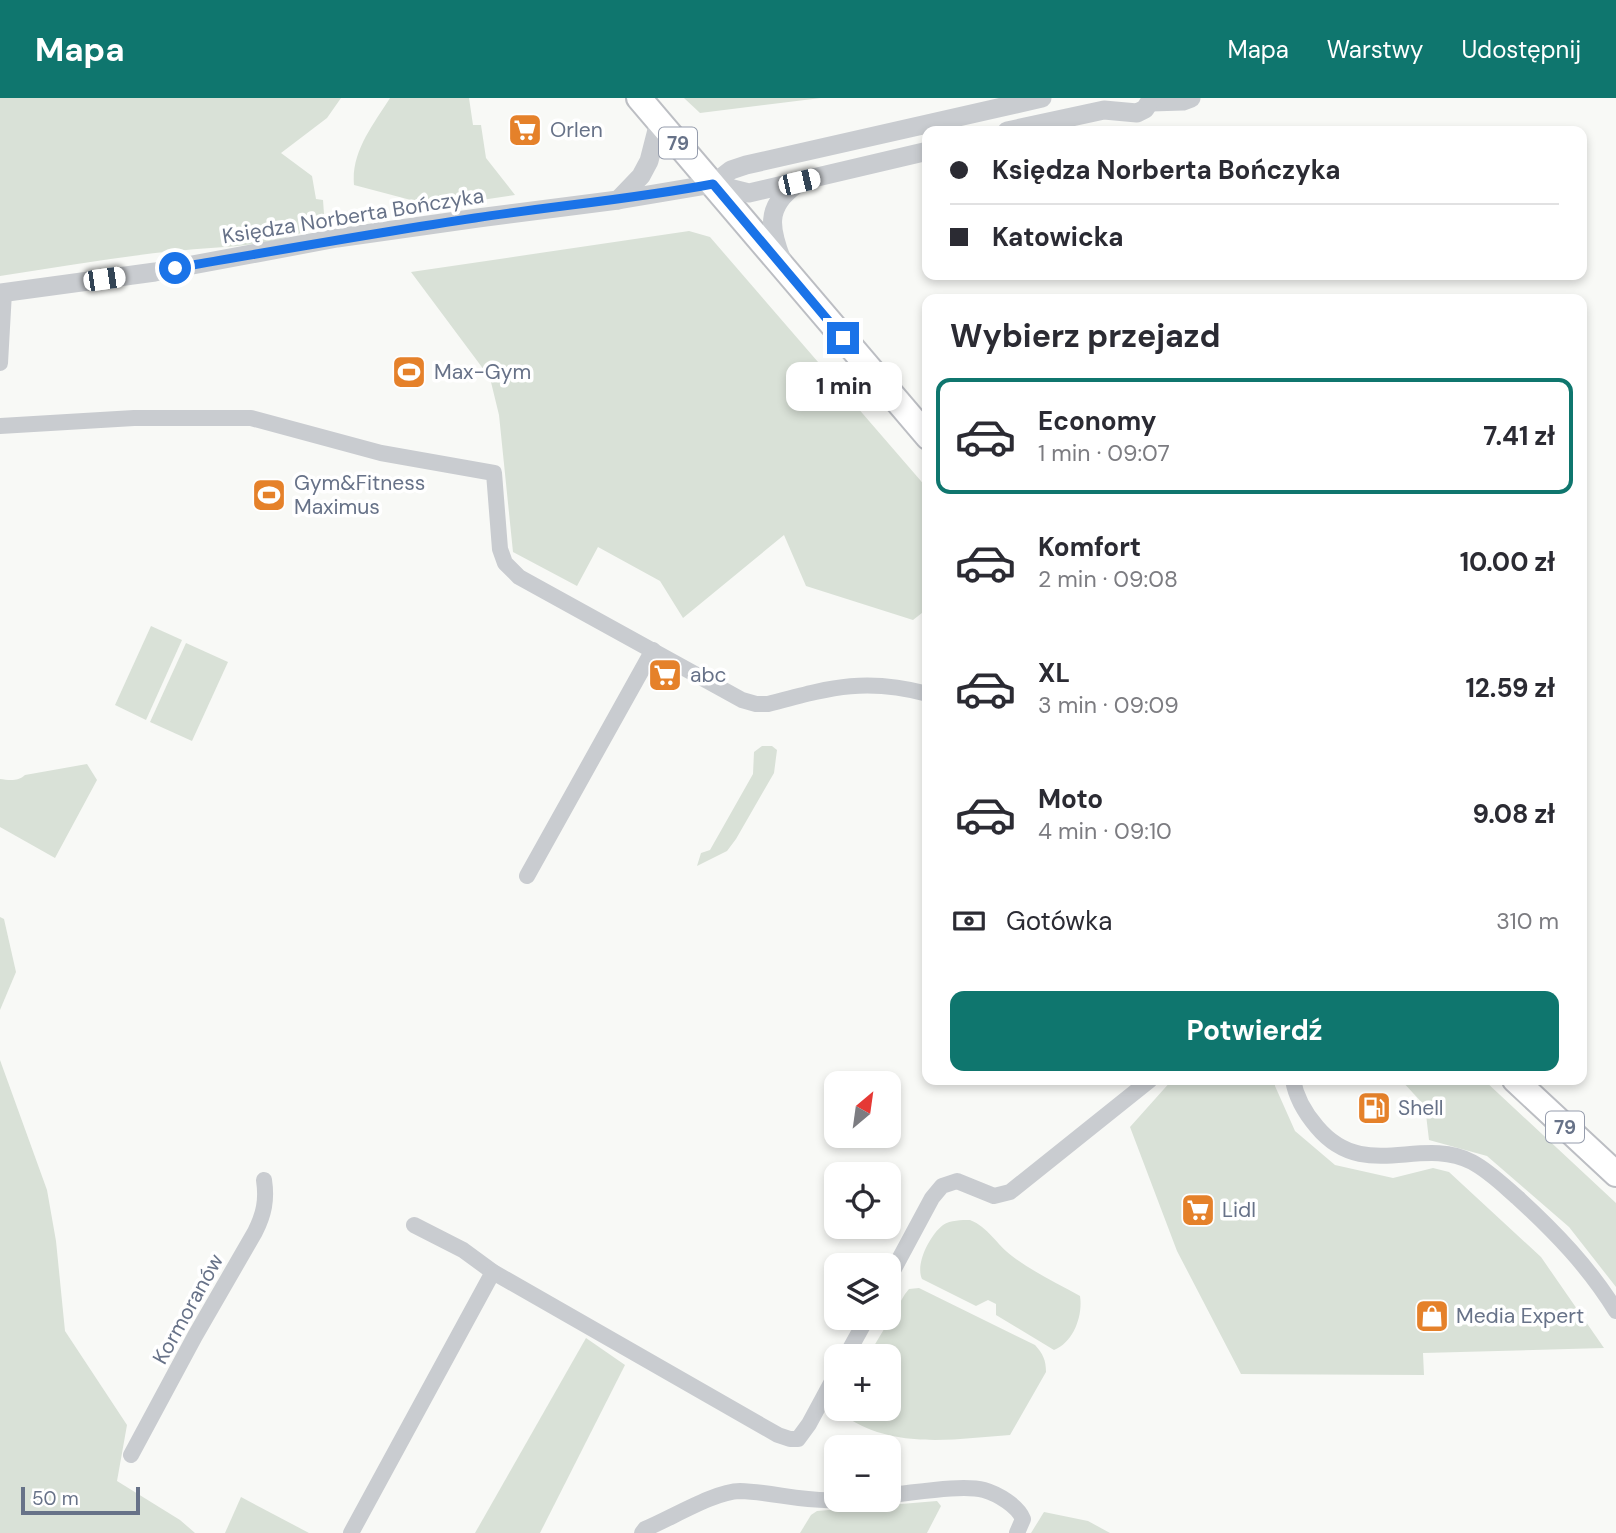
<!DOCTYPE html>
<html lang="pl">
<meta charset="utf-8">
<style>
:root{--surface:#fff;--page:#f2f2f3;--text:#2b2b33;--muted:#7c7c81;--line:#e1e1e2;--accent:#0f766e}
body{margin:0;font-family:"DM Sans",sans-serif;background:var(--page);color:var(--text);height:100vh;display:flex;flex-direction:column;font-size:26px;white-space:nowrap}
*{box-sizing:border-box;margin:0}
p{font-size:23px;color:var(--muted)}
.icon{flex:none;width:38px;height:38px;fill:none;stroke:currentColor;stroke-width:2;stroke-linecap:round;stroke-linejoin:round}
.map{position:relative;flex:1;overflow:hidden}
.sheet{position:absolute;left:922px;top:196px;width:665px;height:791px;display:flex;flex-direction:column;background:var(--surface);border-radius:14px;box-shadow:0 4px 10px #0003}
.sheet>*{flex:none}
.banner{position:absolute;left:922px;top:28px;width:665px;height:154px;border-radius:14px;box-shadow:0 4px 10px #0003;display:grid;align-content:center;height:154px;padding:0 28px;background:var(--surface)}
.needle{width:46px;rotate:29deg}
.tools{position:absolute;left:824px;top:973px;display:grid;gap:14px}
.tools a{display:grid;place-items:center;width:77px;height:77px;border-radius:14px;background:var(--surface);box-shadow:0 4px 10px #0003;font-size:35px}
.scale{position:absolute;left:21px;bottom:18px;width:119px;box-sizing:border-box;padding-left:7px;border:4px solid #677288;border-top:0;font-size:19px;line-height:24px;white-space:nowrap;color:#677288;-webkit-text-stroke:5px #fff;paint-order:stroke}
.end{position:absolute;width:32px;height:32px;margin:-16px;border:9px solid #1a73e8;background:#fff;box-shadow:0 0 0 4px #fff}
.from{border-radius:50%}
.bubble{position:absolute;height:49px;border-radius:14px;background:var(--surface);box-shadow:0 4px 10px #0003;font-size:23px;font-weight:700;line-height:49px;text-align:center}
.car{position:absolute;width:21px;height:42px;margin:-21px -10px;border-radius:9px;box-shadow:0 0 5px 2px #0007;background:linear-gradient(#fff 24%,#345 0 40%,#fff 0 76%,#345 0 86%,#fff 0)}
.banner b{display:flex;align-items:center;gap:24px;height:66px;font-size:26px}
.banner b+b{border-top:2px solid var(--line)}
.banner i{width:18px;height:18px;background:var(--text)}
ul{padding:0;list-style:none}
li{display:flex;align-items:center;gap:21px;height:116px;margin:0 14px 10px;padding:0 14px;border:4px solid transparent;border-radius:14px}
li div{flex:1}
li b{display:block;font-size:26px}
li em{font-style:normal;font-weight:700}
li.current{border-color:var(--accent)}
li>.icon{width:63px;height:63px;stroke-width:1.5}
h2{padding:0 28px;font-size:32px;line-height:84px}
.pay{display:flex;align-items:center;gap:18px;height:77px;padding:0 28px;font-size:26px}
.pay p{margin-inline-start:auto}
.action{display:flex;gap:14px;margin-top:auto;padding:14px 28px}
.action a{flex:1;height:80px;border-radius:14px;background:var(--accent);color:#fff;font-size:28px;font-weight:700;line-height:80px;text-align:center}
header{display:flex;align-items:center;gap:42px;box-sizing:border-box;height:98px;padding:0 35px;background:var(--accent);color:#fff}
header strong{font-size:33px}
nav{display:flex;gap:38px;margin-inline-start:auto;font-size:24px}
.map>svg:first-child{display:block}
.green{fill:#d9e1d7}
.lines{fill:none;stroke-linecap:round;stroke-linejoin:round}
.primary-casing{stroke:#bcbec3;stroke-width:28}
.minor{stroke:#c9ccd0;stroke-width:16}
.tertiary{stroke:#c9ccd0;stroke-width:19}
.primary{stroke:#fff;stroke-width:24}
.route{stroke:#1a73e8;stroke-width:9}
.labels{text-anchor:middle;stroke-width:7;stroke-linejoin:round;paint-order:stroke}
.shield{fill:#fff;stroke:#959cac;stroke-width:2}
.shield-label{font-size:19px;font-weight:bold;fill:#677288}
.poi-label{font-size:21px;fill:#677288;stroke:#fff;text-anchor:start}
.street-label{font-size:21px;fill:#677288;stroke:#fff}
</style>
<header>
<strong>Mapa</strong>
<nav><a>Mapa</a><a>Warstwy</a><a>Udostępnij</a></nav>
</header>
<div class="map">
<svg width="1616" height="1435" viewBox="0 0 1616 1435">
<rect width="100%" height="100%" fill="#f8f9f6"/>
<g class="green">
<path d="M0,0H341L327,20L281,55L312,78L316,101L323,102L324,116L320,126C278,150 221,148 174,153C116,159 58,169 0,178Z"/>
<path d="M390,0H469L473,27H481L486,60L515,97L428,110L426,106L354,87C351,54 373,27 390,0Z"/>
<path d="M684,0H821L700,15Z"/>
<path d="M689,133L710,139L927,390V511L913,522L806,488L784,437L683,520L660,483L598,449L577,488L513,454L499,317L490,280L411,174Z"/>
<path d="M151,528L182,542L146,622L115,607Z"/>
<path d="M186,545L228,564L192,643L150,624Z"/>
<path d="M762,648H772L777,652L774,675L736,741L727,753L697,768L701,755L710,752L753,676L754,654Z"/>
<path d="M87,666L97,682L55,760L0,729V681C8,682 18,684 25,677Z"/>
<path d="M0,819L4,821L16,874L0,912Z"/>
<path d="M0,962L47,1092L56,1143L65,1233L127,1327L117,1383L180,1422L195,1435H0Z"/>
<path d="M1172,982H1275V988L1295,1033L1335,1067L1393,1080L1433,1070L1449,1074L1541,1159L1604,1250L1423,1255L1424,1277L1241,1276L1177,1153L1130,1029Z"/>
<path d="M1401,982H1484L1616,1105V1189L1569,1129L1487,1058L1429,1042L1425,1008Z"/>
<path d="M970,1122C988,1129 997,1147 1012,1158C1033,1174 1057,1185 1080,1198C1083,1217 1074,1244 1054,1252L996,1217V1206L988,1202L976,1208L922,1181C915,1166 930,1137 943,1127C951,1122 961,1122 970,1122Z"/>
<path d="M919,1190L1035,1247C1043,1256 1046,1262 1046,1274L1010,1337C955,1341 894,1352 845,1318L844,1311H889V1258H868L905,1196L909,1191Z"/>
<path d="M586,1240L625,1267L540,1435H475Z"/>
<path d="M241,1399L309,1435H225Z"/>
<path d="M937,1403L941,1408L927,1435H800L811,1417L817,1413Z"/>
<path d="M1044,1414L1088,1423L1110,1435H1031Z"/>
</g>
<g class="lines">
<g class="primary-casing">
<g id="primary">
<path d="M639,0L928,339"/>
<path d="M1515,982L1616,1076"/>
</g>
</g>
<g class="minor">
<path d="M0,265L4,194"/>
<path d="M0,328L134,320H251L381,355L494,375L500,451L505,465L519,479L742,602L756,606H768C829,590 864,579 928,596"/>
<path d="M527,778L653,552"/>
<path d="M1293,982C1296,1000 1305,1015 1317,1029C1364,1085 1420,1037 1472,1064C1489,1073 1503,1087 1518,1100C1555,1134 1589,1169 1616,1213"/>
<path d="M414,1127L463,1152L493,1174L778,1337L790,1341H798L809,1326L836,1276"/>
<path d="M889,1180L932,1100L942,1088L957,1083L994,1098L1010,1094L1150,982"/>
<path d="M846,1258L867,1220"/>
<path d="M131,1357L195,1238L255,1134C264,1116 267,1102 264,1082"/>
<path d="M889,1397C913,1395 962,1386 984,1392C998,1396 1018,1408 1023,1421L1017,1435"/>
<path d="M351,1435L493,1174"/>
<path d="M642,1435L645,1431C670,1421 715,1393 740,1393C773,1394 803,1404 836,1402"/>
</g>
<g class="tertiary">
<path d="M1151,4L1183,3L1191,0"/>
<path d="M1007,33L1104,12L1137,15L1145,11L1152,0"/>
<path d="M713,86L731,72L746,67L1042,0"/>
<path d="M618,102L641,78L649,63L659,24"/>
<path d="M783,165C770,132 764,109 796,87"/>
<path d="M0,195L155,174L337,140L478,120L618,102L713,86L749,95L928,53"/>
</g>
<use href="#primary" class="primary"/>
</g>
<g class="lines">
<path class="route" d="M175,170C275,153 374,135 475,120C554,108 634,101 713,86L843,240"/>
</g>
<defs>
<g id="supermarket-square" transform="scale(1.75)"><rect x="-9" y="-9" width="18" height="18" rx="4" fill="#e5812a" stroke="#fff"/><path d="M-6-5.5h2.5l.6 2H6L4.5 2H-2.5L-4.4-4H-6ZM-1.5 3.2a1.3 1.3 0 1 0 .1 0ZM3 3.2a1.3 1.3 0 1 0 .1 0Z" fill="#fff"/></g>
<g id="stadium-square" transform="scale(1.75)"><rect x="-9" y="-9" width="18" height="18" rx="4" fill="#e5812a" stroke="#fff"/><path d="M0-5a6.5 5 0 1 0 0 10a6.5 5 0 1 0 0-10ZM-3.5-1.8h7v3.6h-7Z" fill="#fff"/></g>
<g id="fuel-square" transform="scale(1.75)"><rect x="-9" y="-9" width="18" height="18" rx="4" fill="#e5812a" stroke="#fff"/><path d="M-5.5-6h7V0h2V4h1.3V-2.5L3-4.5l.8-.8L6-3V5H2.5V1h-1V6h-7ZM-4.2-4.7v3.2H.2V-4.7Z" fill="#fff"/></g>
<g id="shop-square" transform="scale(1.75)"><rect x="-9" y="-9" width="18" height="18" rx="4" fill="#e5812a" stroke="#fff"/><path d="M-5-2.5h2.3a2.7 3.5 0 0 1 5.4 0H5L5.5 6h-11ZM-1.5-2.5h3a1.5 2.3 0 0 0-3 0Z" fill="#fff"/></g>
</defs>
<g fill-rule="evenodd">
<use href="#supermarket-square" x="525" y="32"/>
<use href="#stadium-square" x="409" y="274"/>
<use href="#stadium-square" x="269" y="397"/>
<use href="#supermarket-square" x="665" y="577"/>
<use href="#fuel-square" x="1374" y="1010"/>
<use href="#supermarket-square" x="1198" y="1112"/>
<use href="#shop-square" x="1432" y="1218"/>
</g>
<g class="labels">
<g class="shield">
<rect x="659" y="29.5" width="38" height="31" rx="5"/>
<rect x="1546" y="1013.5" width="38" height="31" rx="5"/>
</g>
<g class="shield-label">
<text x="678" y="52">79</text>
<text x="1565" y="1036">79</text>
</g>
<g class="poi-label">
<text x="550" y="39">Orlen</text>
<text x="434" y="281">Max-Gym</text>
<text x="294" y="392">Gym&amp;Fitness<tspan x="294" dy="24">Maximus</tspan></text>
<text x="690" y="584">abc</text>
<text x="1398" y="1017">Shell</text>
<text x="1222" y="1119">Lidl</text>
<text x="1456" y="1225">Media Expert</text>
</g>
<g class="street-label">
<text transform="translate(353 118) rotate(-9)" y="7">Księdza Norberta Bończyka</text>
<text transform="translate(188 1211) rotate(-61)" y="7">Kormoranów</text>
</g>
</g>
</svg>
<div class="tools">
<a><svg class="needle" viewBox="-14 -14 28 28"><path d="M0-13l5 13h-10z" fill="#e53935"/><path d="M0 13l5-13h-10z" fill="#7c7c81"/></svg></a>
<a><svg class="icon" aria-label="locate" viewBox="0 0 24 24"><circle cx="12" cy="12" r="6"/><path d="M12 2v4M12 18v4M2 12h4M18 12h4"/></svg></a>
<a><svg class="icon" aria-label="layers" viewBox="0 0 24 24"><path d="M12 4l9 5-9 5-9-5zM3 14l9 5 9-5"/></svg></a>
<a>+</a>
<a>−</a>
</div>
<div class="scale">50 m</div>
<i class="end from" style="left:175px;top:170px"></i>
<i class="end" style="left:843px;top:240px"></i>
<div class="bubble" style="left:786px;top:264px;width:116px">1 min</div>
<i class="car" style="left:799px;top:84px;rotate:77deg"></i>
<i class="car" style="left:104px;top:181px;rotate:82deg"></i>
<div class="banner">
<b><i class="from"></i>Księdza Norberta Bończyka</b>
<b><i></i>Katowicka</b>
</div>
<section class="sheet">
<h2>Wybierz przejazd</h2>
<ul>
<li class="current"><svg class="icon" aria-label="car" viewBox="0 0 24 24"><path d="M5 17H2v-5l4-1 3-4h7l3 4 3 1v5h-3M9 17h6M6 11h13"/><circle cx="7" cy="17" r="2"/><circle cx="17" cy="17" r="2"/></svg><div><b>Economy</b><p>1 min · 09:07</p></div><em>7.41 zł</em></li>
<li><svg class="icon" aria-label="car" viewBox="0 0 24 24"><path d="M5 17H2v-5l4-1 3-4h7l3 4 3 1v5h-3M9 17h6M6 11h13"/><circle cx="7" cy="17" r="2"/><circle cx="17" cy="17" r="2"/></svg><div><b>Komfort</b><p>2 min · 09:08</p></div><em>10.00 zł</em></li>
<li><svg class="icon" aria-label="car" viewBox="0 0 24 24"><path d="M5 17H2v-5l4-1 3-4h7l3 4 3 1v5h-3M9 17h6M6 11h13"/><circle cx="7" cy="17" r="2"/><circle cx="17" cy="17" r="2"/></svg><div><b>XL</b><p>3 min · 09:09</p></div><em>12.59 zł</em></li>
<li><svg class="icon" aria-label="car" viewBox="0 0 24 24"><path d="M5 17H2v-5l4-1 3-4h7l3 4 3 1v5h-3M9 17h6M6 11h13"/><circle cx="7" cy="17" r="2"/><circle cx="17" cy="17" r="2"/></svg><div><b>Moto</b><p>4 min · 09:10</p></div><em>9.08 zł</em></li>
</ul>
<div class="pay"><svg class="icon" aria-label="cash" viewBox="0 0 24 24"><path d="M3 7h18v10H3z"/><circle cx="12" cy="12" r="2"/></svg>Gotówka<p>310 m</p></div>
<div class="action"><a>Potwierdź</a></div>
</section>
</div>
